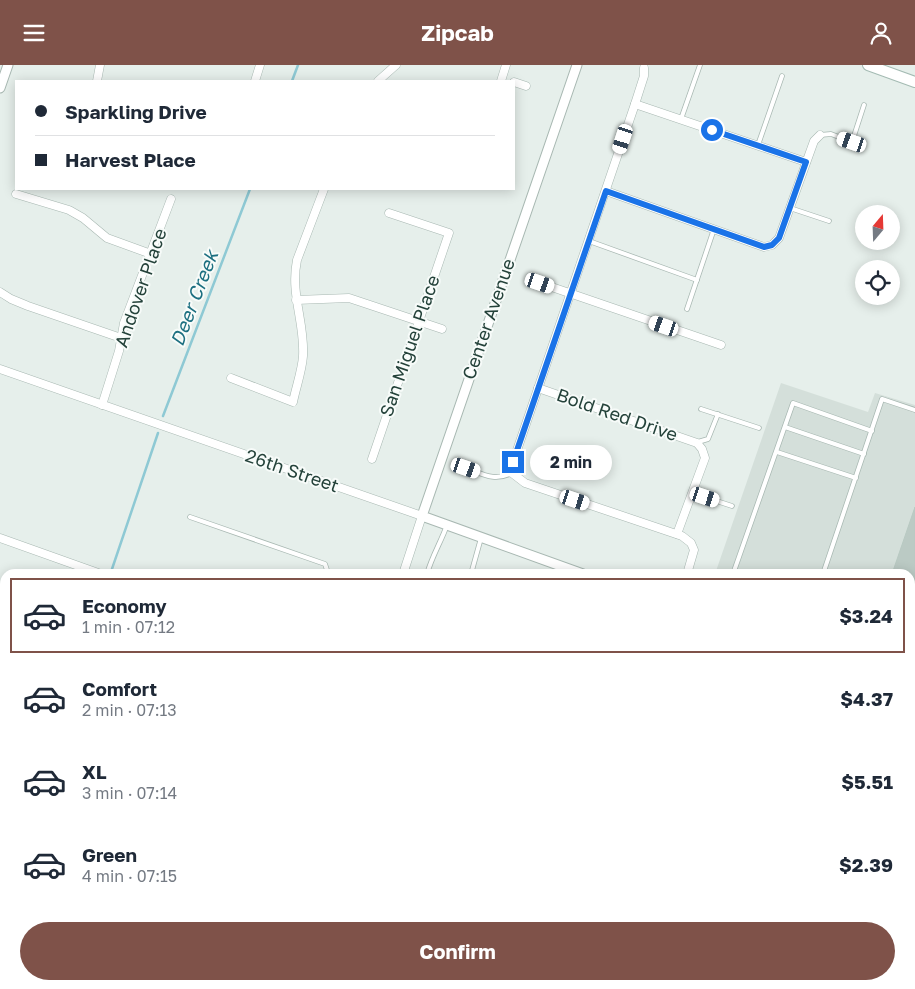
<!DOCTYPE html>
<meta charset="utf-8">
<style>
:root{--surface:#fff;--page:#f2f2f3;--text:#1f2937;--muted:#747a83;--line:#e0e1e3;--accent:#7f5249}
body{margin:0;font-family:"Golos Text",sans-serif;background:var(--page);color:var(--text);height:100vh;display:flex;flex-direction:column;font-size:19px;white-space:nowrap}
*{box-sizing:border-box;margin:0}
p{font-size:16px;color:var(--muted)}
.icon{flex:none;width:28px;height:28px;fill:none;stroke:currentColor;stroke-width:2;stroke-linecap:round;stroke-linejoin:round}
.map{position:relative;flex:1;overflow:hidden}
.sheet{position:absolute;left:0px;top:504px;width:915px;height:421px;display:flex;flex-direction:column;background:var(--surface);border-radius:15px 15px 0 0;box-shadow:0 2px 12px #0003}
.sheet>*{flex:none}
.top-card{position:absolute;left:15px;top:15px;width:500px;height:110px;border-radius:0px;box-shadow:0 2px 12px #0003;display:grid;align-content:center;height:110px;padding:0 20px;background:var(--surface)}
.needle{width:32px;rotate:19deg}
.controls{position:absolute;left:855px;top:140px;display:grid;gap:10px}
.controls a{display:grid;place-items:center;width:45px;height:45px;border-radius:50%;background:var(--surface);box-shadow:0 2px 12px #0003;font-size:25px}
.end{position:absolute;width:22px;height:22px;margin:-11px;border:6px solid #1a73e8;background:#fff;box-shadow:0 0 0 2px #fff}
.from{border-radius:50%}
.bubble{position:absolute;height:35px;border-radius:18px;background:var(--surface);box-shadow:0 2px 12px #0003;font-size:16px;font-weight:700;line-height:35px;text-align:center}
.car{position:absolute;width:15px;height:30px;margin:-15px -8px;border-radius:6px;box-shadow:0 0 4px 1px #0007;background:linear-gradient(#fff 24%,#345 0 40%,#fff 0 76%,#345 0 86%,#fff 0)}
.top-card b{display:flex;align-items:center;gap:18px;height:48px;font-size:19px}
.top-card b+b{border-top:1px solid var(--line)}
.top-card i{width:12px;height:12px;background:var(--text)}
ul{padding:9px 0 0;list-style:none}
li{display:flex;align-items:center;gap:15px;height:75px;margin:0 10px 8px;padding:0 10px;border:2px solid transparent;border-radius:0px}
li div{flex:1}
li b{display:block;font-size:19px}
li em{font-style:normal;font-weight:700}
li.current{border-color:var(--accent)}
li>.icon{width:45px;height:45px;stroke-width:1.5}
.cta{display:flex;gap:10px;margin-top:auto;padding:10px 20px}
.cta a{flex:1;height:58px;border-radius:30px;background:var(--accent);color:#fff;font-size:20px;font-weight:700;line-height:58px;text-align:center}
header{display:flex;justify-content:space-between;align-items:center;height:65px;padding:0 20px;background:var(--accent);color:#fff;font-size:22px;font-weight:700}
.map>svg:first-child{display:block}
.built{fill:#d4dfda}
.lines{fill:none;stroke-linecap:round;stroke-linejoin:round}
.stream{stroke:#8ec9d4;stroke-width:2.5}
.building{fill:#bbcac4;stroke:#b8c9c2}
.service-casing{stroke:#a8b8b2;stroke-width:5.5}
.minor-casing{stroke:#a8b8b2;stroke-width:9}
.tertiary-casing{stroke:#a8b8b2;stroke-width:11}
.secondary-casing{stroke:#a4bbb3;stroke-width:12}
.primary-casing{stroke:#c2cac8;stroke-width:13}
.service{stroke:#fff;stroke-width:4}
.minor{stroke:#fff;stroke-width:8}
.tertiary{stroke:#fff;stroke-width:9}
.secondary{stroke:#fff;stroke-width:10}
.primary{stroke:#6aa596;stroke-width:11}
.rail-casing{stroke:#5f7d75;stroke-width:4.5}
.rail{stroke:#f7fbf9;stroke-width:2.5;stroke-dasharray:8;stroke-linecap:butt}
.route{stroke:#1a73e8;stroke-width:6}
.labels{text-anchor:middle;stroke-width:4;stroke-linejoin:round;paint-order:stroke}
.street-label{font-size:18px;fill:#24423a;stroke:#f7fbf9}
.water-label{font-size:19px;font-style:italic;fill:#1c6f80;stroke:#f7fbf9}
</style>
<header><svg class="icon" aria-label="menu" viewBox="0 0 24 24"><path d="M4 6h16M4 12h16M4 18h16"/></svg>Zipcab<svg class="icon" aria-label="person" viewBox="0 0 24 24"><circle cx="12" cy="8" r="4"/><path d="M4 21q1-7 8-7t8 7"/></svg></header>
<div class="map">
<svg width="915" height="924" viewBox="0 0 915 924">
<rect width="100%" height="100%" fill="#e6efeb"/>
<g class="built">
<path d="M781,318L868,347L875,328L915,340V603L910,601V509H715Z"/>
<path d="M5,914V920H64L71,924H1Z"/>
</g>
<g class="lines">
<g class="stream">
<path d="M292,16L298,0"/>
<path d="M163,351L250,124"/>
<path d="M112,504L158,368"/>
<path d="M0,843L5,828"/>
</g>
</g>
<g class="building">
<path d="M915,442V522L910,520V509H892Z"/>
<path d="M912,862L915,863V924H907L895,920H910V867Z"/>
<path d="M11,920H45L51,922V924H9Z"/>
</g>
<g class="lines">
<g class="service-casing">
<g id="service">
<path d="M681,54L700,0"/>
<path d="M820,70L831,69L852,77L864,40"/>
<path d="M758,80L782,11"/>
<path d="M790,143L829,156"/>
<path d="M589,176L697,215"/>
<path d="M687,244L714,164"/>
<path d="M701,344L759,363"/>
<path d="M785,362L864,389"/>
<path d="M698,377L708,374L718,349"/>
<path d="M777,387L856,413"/>
<path d="M466,403C483,409 494,417 512,408"/>
<path d="M692,428L732,441"/>
<path d="M190,452L325,499L327,505L326,509"/>
<path d="M427,509C432,491 441,477 447,460"/>
<path d="M471,509L481,473"/>
<path d="M733,509L793,338L872,366"/>
<path d="M823,509L882,334L915,345"/>
<path d="M910,847L915,849"/>
</g>
</g>
<g class="minor-casing">
<g id="minor">
<path d="M644,3V11L635,39L513,397L512,408L525,418L682,471L691,478L694,485L687,509"/>
<path d="M97,16L100,0"/>
<path d="M255,16L260,0"/>
<path d="M378,16L396,0"/>
<path d="M501,16L506,0"/>
<path d="M514,17L526,21"/>
<path d="M635,39L806,97"/>
<path d="M606,126L764,182L772,180L779,173L814,76L820,70"/>
<path d="M16,129L69,145L83,153L107,173L151,189"/>
<path d="M540,218L721,280"/>
<path d="M0,227L11,234L28,241L121,273"/>
<path d="M296,235L349,233L442,264"/>
<path d="M0,304L422,451L403,509"/>
<path d="M231,313L293,337C296,322 302,306 303,291C305,258 290,229 297,195L324,124"/>
<path d="M538,323L697,378L702,384L705,393L677,469"/>
<path d="M102,340L119,286L124,258L171,134"/>
<path d="M372,394L449,168L389,148"/>
<path d="M0,473L101,509"/>
<path d="M0,638L5,640"/>
<path d="M910,739L915,741"/>
<path d="M0,809H5"/>
<path d="M355,920L366,924"/>
<path d="M548,924L549,920"/>
</g>
</g>
<g class="tertiary-casing">
<g id="tertiary">
<path d="M577,0L422,451L583,509"/>
<path d="M0,23L8,0"/>
<path d="M910,622L915,624"/>
<path d="M0,878L5,880"/>
<path d="M95,920L102,924"/>
</g>
</g>
<g class="secondary-casing">
<path id="secondary" d="M868,0L915,17"/>
</g>
<g class="primary-casing">
<g id="primary">
<path d="M910,707L915,692"/>
<path d="M910,772L915,757"/>
<path d="M836,924L838,920"/>
<path d="M858,924L859,920"/>
</g>
</g>
<use href="#service" class="service"/>
<use href="#minor" class="minor"/>
<use href="#tertiary" class="tertiary"/>
<use href="#secondary" class="secondary"/>
<use href="#primary" class="primary"/>
<g class="rail-casing">
<g id="rail">
<path d="M0,845L5,847"/>
<path d="M213,920L225,924"/>
</g>
</g>
<use href="#rail" class="rail"/>
</g>
<g class="lines">
<path class="route" d="M513,397L606,126L764,182L772,180L779,173L806,97L712,65"/>
</g>
<g class="labels">
<g class="street-label">
<text transform="translate(141 223) rotate(-71)" y="6">Andover Place</text>
<text transform="translate(489 254) rotate(-71)" y="6">Center Avenue</text>
<text transform="translate(410 281) rotate(-71)" y="6">San Miguel Place</text>
<text transform="translate(617 350) rotate(19)" y="6">Bold Red Drive</text>
<text transform="translate(292 406) rotate(19)" y="6">26th Street</text>
</g>
<g class="water-label">
<text transform="translate(194 233) rotate(-69)" y="7">Deer Creek</text>
</g>
</g>
</svg>
<div class="controls">
<a><svg class="needle" viewBox="-14 -14 28 28"><path d="M0-13l5 13h-10z" fill="#e53935"/><path d="M0 13l5-13h-10z" fill="#747a83"/></svg></a>
<a><svg class="icon" aria-label="locate" viewBox="0 0 24 24"><circle cx="12" cy="12" r="6"/><path d="M12 2v4M12 18v4M2 12h4M18 12h4"/></svg></a>
</div>
<i class="end from" style="left:712px;top:65px"></i>
<i class="end" style="left:513px;top:397px"></i>
<div class="bubble" style="left:530px;top:380px;width:82px">2 min</div>
<i class="car" style="left:623px;top:74px;rotate:198deg"></i>
<i class="car" style="left:852px;top:77px;rotate:289deg"></i>
<i class="car" style="left:540px;top:218px;rotate:109deg"></i>
<i class="car" style="left:664px;top:261px;rotate:289deg"></i>
<i class="car" style="left:466px;top:403px;rotate:109deg"></i>
<i class="car" style="left:705px;top:432px;rotate:108deg"></i>
<i class="car" style="left:575px;top:435px;rotate:108deg"></i>
<div class="top-card">
<b><i class="from"></i>Sparkling Drive</b>
<b><i></i>Harvest Place</b>
</div>
<section class="sheet">
<ul>
<li class="current"><svg class="icon" aria-label="car" viewBox="0 0 24 24"><path d="M5 17H2v-5l4-1 3-4h7l3 4 3 1v5h-3M9 17h6M6 11h13"/><circle cx="7" cy="17" r="2"/><circle cx="17" cy="17" r="2"/></svg><div><b>Economy</b><p>1 min · 07:12</p></div><em>$3.24</em></li>
<li><svg class="icon" aria-label="car" viewBox="0 0 24 24"><path d="M5 17H2v-5l4-1 3-4h7l3 4 3 1v5h-3M9 17h6M6 11h13"/><circle cx="7" cy="17" r="2"/><circle cx="17" cy="17" r="2"/></svg><div><b>Comfort</b><p>2 min · 07:13</p></div><em>$4.37</em></li>
<li><svg class="icon" aria-label="car" viewBox="0 0 24 24"><path d="M5 17H2v-5l4-1 3-4h7l3 4 3 1v5h-3M9 17h6M6 11h13"/><circle cx="7" cy="17" r="2"/><circle cx="17" cy="17" r="2"/></svg><div><b>XL</b><p>3 min · 07:14</p></div><em>$5.51</em></li>
<li><svg class="icon" aria-label="car" viewBox="0 0 24 24"><path d="M5 17H2v-5l4-1 3-4h7l3 4 3 1v5h-3M9 17h6M6 11h13"/><circle cx="7" cy="17" r="2"/><circle cx="17" cy="17" r="2"/></svg><div><b>Green</b><p>4 min · 07:15</p></div><em>$2.39</em></li>
</ul>
<div class="cta"><a>Confirm</a></div>
</section>
</div>
